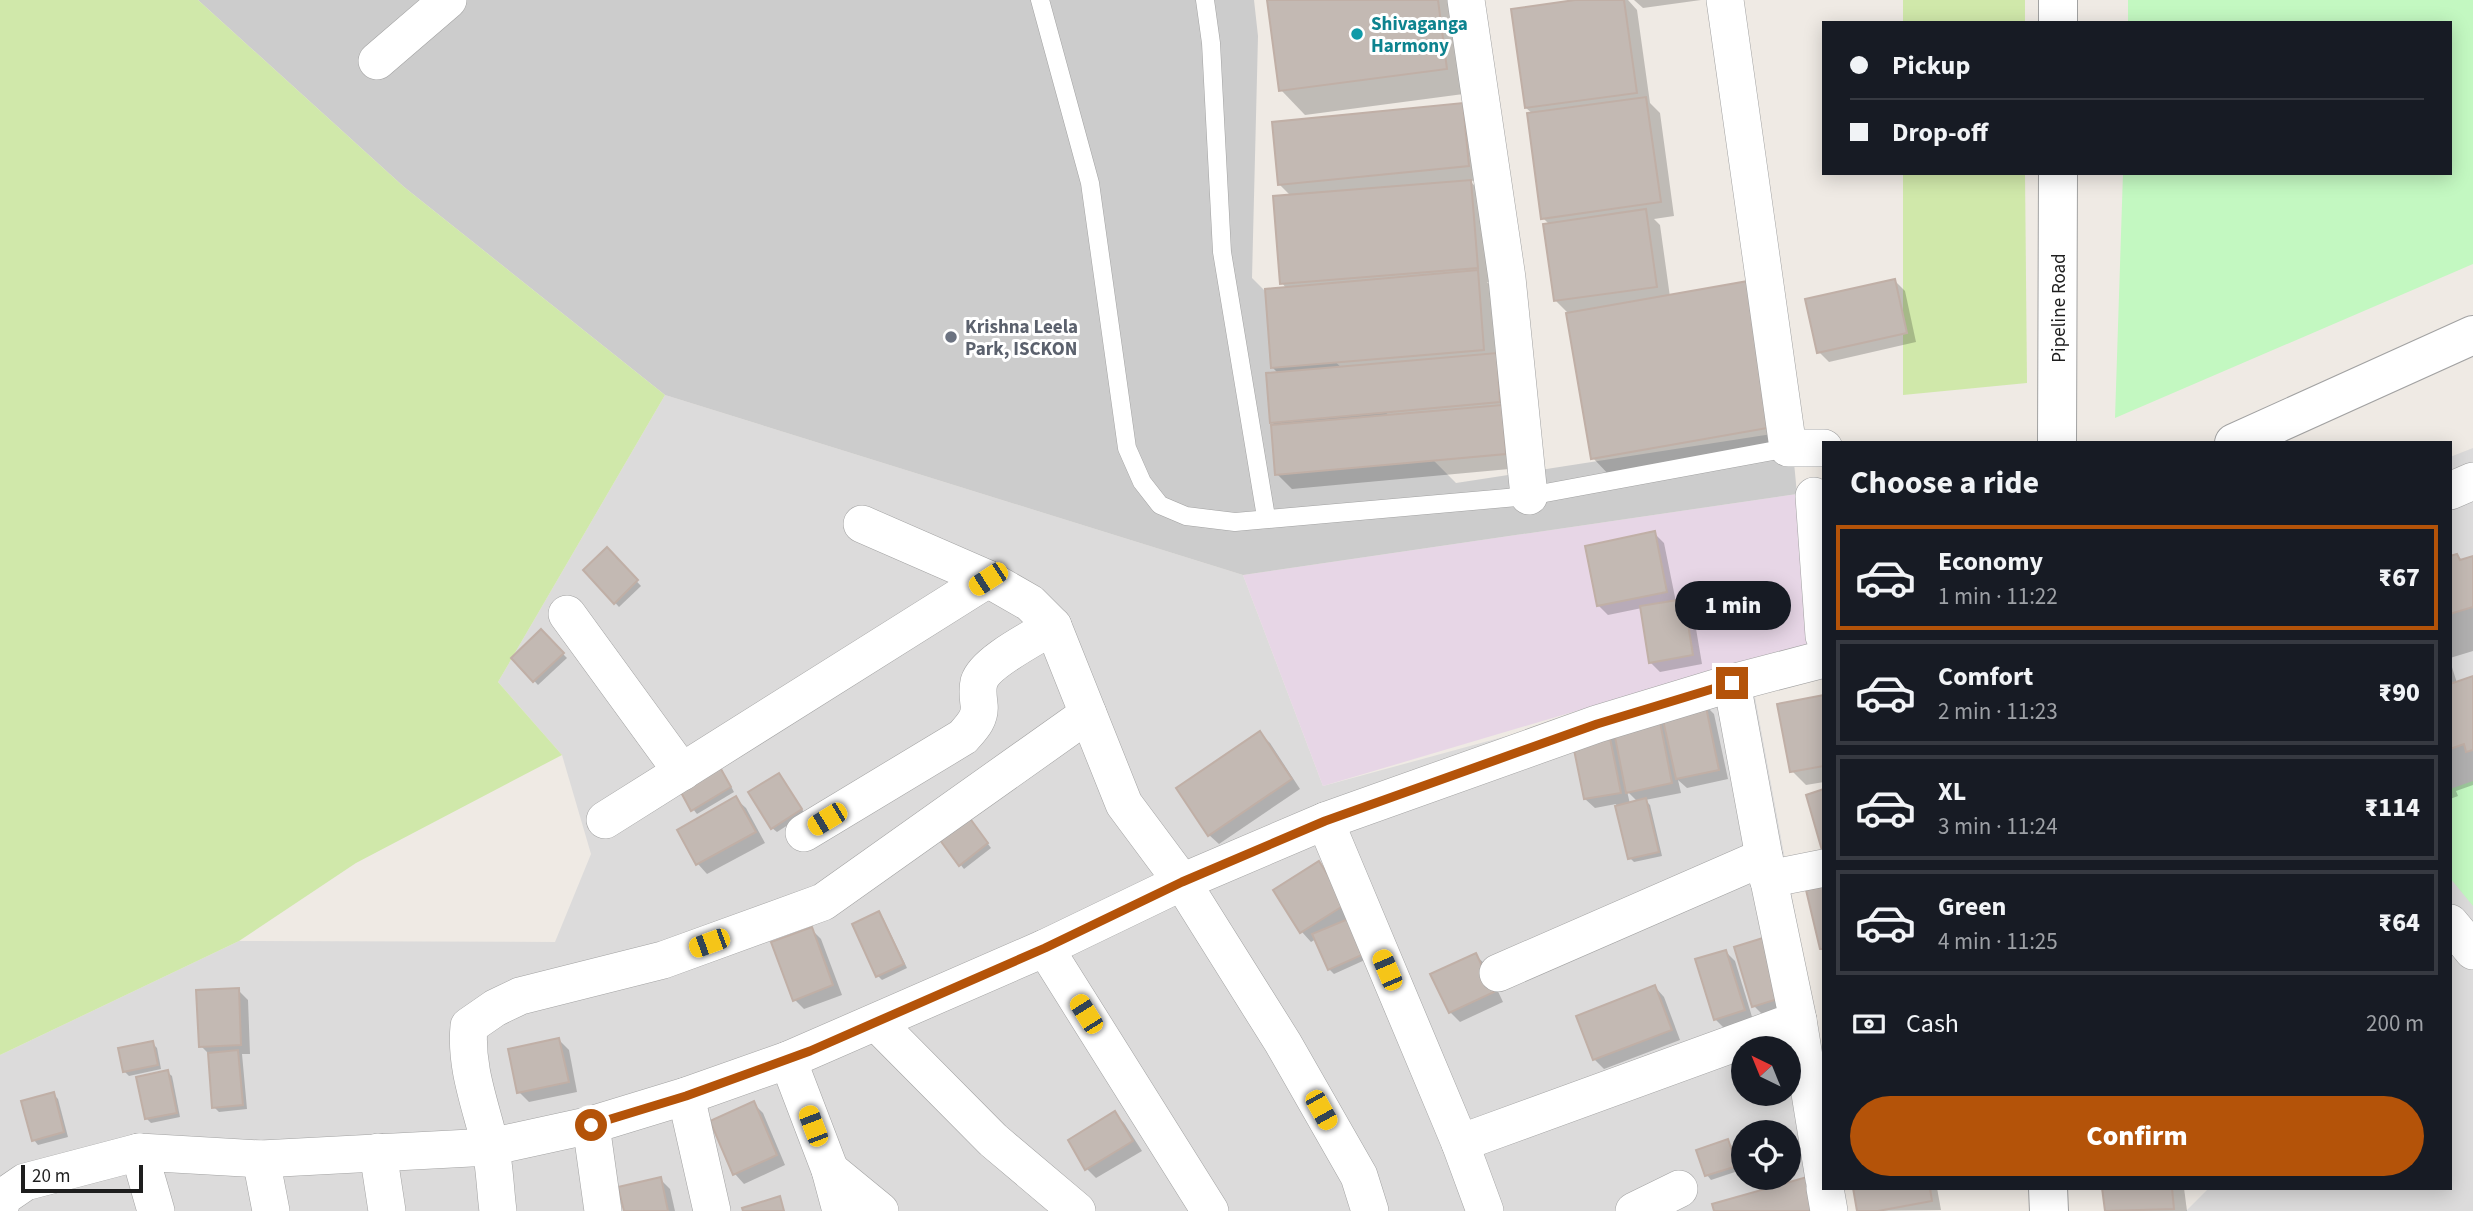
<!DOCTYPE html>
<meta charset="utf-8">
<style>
:root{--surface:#171b24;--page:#20242c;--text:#f1f3f6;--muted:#9ea1a6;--line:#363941;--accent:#b45309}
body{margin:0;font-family:"Source Sans 3",sans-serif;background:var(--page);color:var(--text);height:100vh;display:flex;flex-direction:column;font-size:26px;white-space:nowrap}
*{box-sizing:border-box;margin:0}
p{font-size:23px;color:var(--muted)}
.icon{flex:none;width:38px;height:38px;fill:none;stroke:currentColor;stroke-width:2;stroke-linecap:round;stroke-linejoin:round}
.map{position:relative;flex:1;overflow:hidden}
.sheet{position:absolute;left:1822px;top:441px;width:630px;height:749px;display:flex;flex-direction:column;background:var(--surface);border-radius:0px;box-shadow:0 4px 18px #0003}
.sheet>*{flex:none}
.hud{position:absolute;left:1822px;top:21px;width:630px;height:154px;border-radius:0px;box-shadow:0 4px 18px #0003;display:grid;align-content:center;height:154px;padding:0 28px;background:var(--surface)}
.needle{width:46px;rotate:317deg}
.fabs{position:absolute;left:1731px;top:1036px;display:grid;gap:14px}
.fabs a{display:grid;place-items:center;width:70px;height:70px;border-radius:50%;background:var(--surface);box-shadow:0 4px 18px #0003;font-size:35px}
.scale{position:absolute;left:21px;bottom:18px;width:122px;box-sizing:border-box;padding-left:7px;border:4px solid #1e1e1e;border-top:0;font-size:19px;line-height:24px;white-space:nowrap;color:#1e1e1e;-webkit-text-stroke:5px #fff;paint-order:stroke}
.end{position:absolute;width:32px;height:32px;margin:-16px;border:9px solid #b45309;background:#fff;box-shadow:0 0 0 4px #fff}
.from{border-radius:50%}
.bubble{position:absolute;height:49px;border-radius:24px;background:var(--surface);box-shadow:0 4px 18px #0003;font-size:23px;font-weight:800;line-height:49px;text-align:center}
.car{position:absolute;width:21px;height:42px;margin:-21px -10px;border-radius:9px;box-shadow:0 0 5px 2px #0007;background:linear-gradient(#f5c518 24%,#345 0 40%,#f5c518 0 76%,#345 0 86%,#f5c518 0)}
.hud b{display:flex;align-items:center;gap:24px;height:66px;font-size:26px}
.hud b+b{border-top:2px solid var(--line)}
.hud i{width:18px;height:18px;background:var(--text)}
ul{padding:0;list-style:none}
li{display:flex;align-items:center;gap:21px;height:105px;margin:0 14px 10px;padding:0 14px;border:4px solid var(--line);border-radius:0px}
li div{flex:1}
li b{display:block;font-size:26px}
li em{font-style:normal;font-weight:800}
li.selected{border-color:var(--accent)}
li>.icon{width:63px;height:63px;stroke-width:1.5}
h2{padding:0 28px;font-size:32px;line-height:84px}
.pay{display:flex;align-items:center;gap:18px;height:77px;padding:0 28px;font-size:26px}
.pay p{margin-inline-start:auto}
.primary-button{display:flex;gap:14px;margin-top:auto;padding:14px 28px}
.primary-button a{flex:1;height:80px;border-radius:42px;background:var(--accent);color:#fff;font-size:28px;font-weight:800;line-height:80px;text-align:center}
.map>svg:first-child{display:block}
.residential{fill:#dcdbdb;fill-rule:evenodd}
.industrial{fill:#e7d6e6}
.religious{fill:#ccc}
.grass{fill:#d0e8aa}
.park{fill:#c3f8c1}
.shadow{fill:#0003;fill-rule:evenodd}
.building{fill:#c3b9b3;stroke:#c0afa6;stroke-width:2}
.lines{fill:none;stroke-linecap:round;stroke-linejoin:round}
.service-casing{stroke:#a2a2a2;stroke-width:19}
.minor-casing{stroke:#a2a2a2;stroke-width:38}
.tertiary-casing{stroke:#a2a2a2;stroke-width:40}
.service{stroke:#fff;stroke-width:18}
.minor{stroke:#fff;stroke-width:37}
.tertiary{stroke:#fff;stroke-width:38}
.route{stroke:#b45309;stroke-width:9}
.culture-dot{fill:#0f9aa8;stroke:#fff;stroke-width:2.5}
.worship-dot{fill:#6b7280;stroke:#fff;stroke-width:2.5}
.labels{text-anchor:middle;stroke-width:6;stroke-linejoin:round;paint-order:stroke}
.culture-label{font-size:19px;font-weight:bold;fill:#0d838f;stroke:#fff;text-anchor:start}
.street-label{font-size:19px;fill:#1e1e1e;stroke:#fff}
.worship-label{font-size:19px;font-weight:bold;fill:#5b616d;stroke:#fff;text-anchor:start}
</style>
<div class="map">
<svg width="2473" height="1211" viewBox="0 0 2473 1211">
<rect width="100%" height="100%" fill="#efeae4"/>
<g class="residential">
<path d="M665,395L1243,575L1323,786L1750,670L1811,1000L1835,1211H0V1055L239,941L555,942L591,854L562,755L498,682ZM1743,1048H1788V1094H1743ZM1743,1132H1788V1178H1743Z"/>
<path d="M2473,448V1211H2186L2209,1188H2450V457Z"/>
</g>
<path class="industrial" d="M1797,494L1823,653L1593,706L1323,786L1243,575Z"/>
<path class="religious" d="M198,0H1254L1258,36L1252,278L1456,483L1791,431L1797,494L1243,575L665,395L404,187Z"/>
<g class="grass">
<path d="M0,0H198L404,187L665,395L498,682L562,755L356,863L239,941L0,1055Z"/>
<rect x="1903" y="0" width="122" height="23"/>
<path d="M1903,173H2025L2027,383L1903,395Z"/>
</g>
<g class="park">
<path d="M2128,0H2473V264L2115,418L2123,173H2450V23H2128Z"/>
<path d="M2473,781V906L2450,878V789Z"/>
</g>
<g class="shadow">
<path d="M1269,0H1459L1471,93L1305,115L1281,90Z"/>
<path d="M1588,0H1628L1637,10L1650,103L1660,113L1674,216L1654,219L1660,225L1670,297L1790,445L1611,477L1593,458L1568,313L1556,301L1549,224L1543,218L1533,114L1526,108Z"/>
<path d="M1634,0H1701L1643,8Z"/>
<path d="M1462,105L1477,120L1482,180L1470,181L1485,196L1492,282H1487L1492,287L1520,468L1292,489L1277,474V427L1272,422L1279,374L1272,367L1287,289L1282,283L1291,196L1279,184Z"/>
<path d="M1895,281L1905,291L1916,342L1829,362L1819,352Z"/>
<path d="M1654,533L1664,543L1676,602L1683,601L1693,611L1702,664L1660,672L1650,662L1642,608L1608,615L1599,606Z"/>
<path d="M607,550L641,586L619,607L585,570Z"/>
<path d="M2457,556L2463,561L2473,558V651L2450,658V558Z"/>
<path d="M541,632L567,658L538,685L513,658Z"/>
<path d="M2450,661L2457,683L2473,678V785L2456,791L2458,796L2450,799Z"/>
<path d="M1824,697V782L1806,785L1792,771Z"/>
<path d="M1704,704L1714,714L1728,779L1687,788L1678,780L1681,793L1645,800L1650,805L1662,856L1634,862L1630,858L1616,804L1595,808L1585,799L1607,730L1617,740L1659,719L1666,726ZM1627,791L1638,802L1630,804Z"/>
<path d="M1260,734L1270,743L1300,789L1219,844L1209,835Z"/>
<path d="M721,768L734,792L697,814L693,809Z"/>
<path d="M783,779L805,814L777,832L772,828Z"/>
<path d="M736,799L746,808L765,843L707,874L698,864L679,831Z"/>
<path d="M970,820L991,848L964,869L960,864Z"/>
<path d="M1319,863L1329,873L1355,914L1346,920L1352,925L1367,959L1334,974L1329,969L1316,939L1311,942L1302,932L1276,890Z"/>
<path d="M879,913L883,918L907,968L882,980L878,976Z"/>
<path d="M811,929L821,939L842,995L804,1009L795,1000Z"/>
<path d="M1736,948L1793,1007L1764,1016L1754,1006Z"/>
<path d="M1726,952L1735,961L1753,1020L1725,1029L1715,1019Z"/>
<path d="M1475,955L1485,964L1503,1002L1460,1022L1450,1012Z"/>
<path d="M1655,987L1664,997L1680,1040L1604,1069L1594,1059Z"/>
<path d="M238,990L248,1000L250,1054H242L247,1109L219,1112L214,1107L210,1055L201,1046Z"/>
<path d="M559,1040L569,1050L577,1092L529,1102L519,1092Z"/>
<path d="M152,1043L157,1048L161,1069L129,1076L124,1071Z"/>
<path d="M167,1072L172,1076L180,1117L151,1123L146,1118Z"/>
<path d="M53,1094L58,1099L68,1137L38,1145L34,1140Z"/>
<path d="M753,1103L763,1113L785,1165L744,1184L735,1174Z"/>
<path d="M1114,1113L1124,1123L1142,1151L1096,1178L1087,1169Z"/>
<path d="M1728,1141L1732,1146L1741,1170L1711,1180L1707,1175L1698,1151Z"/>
<path d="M660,1179L670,1189L675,1211H626Z"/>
<path d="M1854,1188H1937L1941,1210L1859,1211Z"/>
<path d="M2104,1188H2184L2187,1211H2106Z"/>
</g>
<g class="building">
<path d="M1267,0H1438L1447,69L1279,91Z"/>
<path d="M1575,0H1624L1637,93L1525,108L1511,9Z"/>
<path d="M1646,97L1661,202L1541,219L1527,113Z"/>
<path d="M1463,103L1469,166L1278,185L1272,122Z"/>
<path d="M1471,180L1478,268L1280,284L1273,196Z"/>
<path d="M1646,209L1657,287L1554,301L1543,224Z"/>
<path d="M1478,270L1484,350L1271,368L1265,289Z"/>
<path d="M1895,279L1907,333L1817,353L1805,299Z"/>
<path d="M1748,281L1773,427L1591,459L1566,313Z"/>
<path d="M1497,353L1500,402L1270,423L1266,373Z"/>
<path d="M1502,405L1506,454L1275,475L1271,425Z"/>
<path d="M1655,531L1667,592L1597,606L1585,546Z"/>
<path d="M607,547L638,580L614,604L583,570Z"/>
<path d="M2457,554L2460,560L2473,556V607L2450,614V556Z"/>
<path d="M1684,599L1693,655L1649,663L1640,606Z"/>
<path d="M541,629L564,653L533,682L511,658Z"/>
<path d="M2473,676V750L2466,752L2464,744L2450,749V684Z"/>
<path d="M1824,695V766L1790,772L1777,704Z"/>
<path d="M1705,702L1719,770L1676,779L1661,711Z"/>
<path d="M1659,717L1672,783L1626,793L1613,727Z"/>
<path d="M1608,728L1621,793L1584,799L1571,735Z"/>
<path d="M1260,731L1292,779L1208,836L1176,788Z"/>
<path d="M717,762L731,787L691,811L677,785Z"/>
<path d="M779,773L802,809L771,829L748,792Z"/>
<path d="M1824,789L1823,854L1806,795Z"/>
<path d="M736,796L756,832L696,865L677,830Z"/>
<path d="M1646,798L1659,852L1628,859L1615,806Z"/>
<path d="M966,813L988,843L959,866L937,836Z"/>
<path d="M1319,861L1346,904L1300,933L1273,890Z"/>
<path d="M1824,886V949H1820L1806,890Z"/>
<path d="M879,911L904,964L876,977L852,924Z"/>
<path d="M1348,919L1364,954L1328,970L1312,934Z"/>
<path d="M812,927L833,985L793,1001L771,942Z"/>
<path d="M1766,937L1784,997L1752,1007L1734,947Z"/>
<path d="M1726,950L1745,1010L1714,1020L1695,959Z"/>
<path d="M1476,953L1494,992L1449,1013L1430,974Z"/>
<path d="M1655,985L1672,1030L1593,1060L1576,1016Z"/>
<path d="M239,988L241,1045L199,1047L196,990Z"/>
<path d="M559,1038L569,1082L517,1093L508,1049Z"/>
<path d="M153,1041L158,1065L123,1072L118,1048Z"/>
<path d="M238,1050L243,1105L212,1108L208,1053Z"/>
<path d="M168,1070L177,1113L145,1119L136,1077Z"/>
<path d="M54,1092L64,1132L32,1141L21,1101Z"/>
<path d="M754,1101L777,1155L733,1175L710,1121Z"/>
<path d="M1115,1111L1133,1141L1085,1170L1068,1140Z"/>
<path d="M1728,1139L1737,1166L1705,1176L1696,1150Z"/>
<path d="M661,1177L668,1211H624L618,1187Z"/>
<path d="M1807,1177L1816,1211H1714L1712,1204Z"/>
<path d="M1853,1188H1930L1932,1201L1878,1211H1857Z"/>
<path d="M2102,1188H2172L2174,1209L2105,1211Z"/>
<path d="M780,1196L784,1211H743L742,1208Z"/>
</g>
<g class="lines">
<g class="service-casing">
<g id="service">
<path d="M1040,0L1090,183L1127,448L1142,482L1160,505L1186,516L1235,522L1529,496L1788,448"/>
<path d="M1205,0L1211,43L1222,252L1266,517"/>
</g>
</g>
<g class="minor-casing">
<g id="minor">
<path d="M1466,0L1507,278L1529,496"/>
<path d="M1725,0L1788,448H1824"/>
<path d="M377,61L448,0"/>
<path d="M2450,491L2473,481"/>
<path d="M1814,496L1824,636"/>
<path d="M862,524L988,579L1030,603L1053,626L1124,804L1182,882L1283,1043L1359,1176L1370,1211"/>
<path d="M567,614L682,772"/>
<path d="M605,820L988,579"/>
<path d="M1325,821L1460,1143L1485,1211"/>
<path d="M804,833L963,737C972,727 981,718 979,704C978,696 977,690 979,682C985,662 1034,638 1053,626"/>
<path d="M1768,879L1824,868"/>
<path d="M2450,923L2473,951"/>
<path d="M1045,948L1210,1211"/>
<path d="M1498,973L1764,857"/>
<path d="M1798,1020L1824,1179"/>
<path d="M877,1023L993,1140L1077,1211"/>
<path d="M788,1060L830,1170L841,1211"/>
<path d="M686,1096L712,1211"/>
<path d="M591,1125L603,1211"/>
<path d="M1460,1143L1798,1020L1764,857L1732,683"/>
<path d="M139,1152L156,1211"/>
<path d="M378,1152L387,1211"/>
<path d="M261,1159L271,1211"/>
<path d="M830,1170L880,1211"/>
<path d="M1825,1188L1829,1211"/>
<path d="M0,1207L3,1197L25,1182L139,1152L261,1159L490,1147L591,1125L686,1096L788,1060L1045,948L1182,882L1325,821L1597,724L1732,683L1824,659"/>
<path d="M498,1211C495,1189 495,1166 490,1145C481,1106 465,1068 469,1026L495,1008L520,996L663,960L823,902L1088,714"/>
<path d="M1634,1211L1679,1189"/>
</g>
</g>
<g class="tertiary-casing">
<g id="tertiary">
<path d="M2058,23V0"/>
<path d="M2057,443L2058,173"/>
<path d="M2234,443L2473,335"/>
<path d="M2048,1188L2049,1211"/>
</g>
</g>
<use href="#service" class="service"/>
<use href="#minor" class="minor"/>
<use href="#tertiary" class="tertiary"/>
</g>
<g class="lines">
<path class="route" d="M591,1125L686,1096L810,1051L1045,948L1182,882L1325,821L1597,724L1732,683"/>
</g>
<circle class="culture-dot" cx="1357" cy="34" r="7"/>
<circle class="worship-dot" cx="951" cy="337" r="7"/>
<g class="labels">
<g class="culture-label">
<text x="1371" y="30">Shivaganga<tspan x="1371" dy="22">Harmony</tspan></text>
</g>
<g class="street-label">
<text transform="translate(2058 308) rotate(-90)" y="7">Pipeline Road</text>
</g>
<g class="worship-label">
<text x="965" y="333">Krishna Leela<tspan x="965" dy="22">Park, ISCKON</tspan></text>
</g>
</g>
</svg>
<div class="fabs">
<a><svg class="needle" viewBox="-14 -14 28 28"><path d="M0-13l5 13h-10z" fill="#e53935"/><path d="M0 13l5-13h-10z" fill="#9ea1a6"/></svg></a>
<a><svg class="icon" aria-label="locate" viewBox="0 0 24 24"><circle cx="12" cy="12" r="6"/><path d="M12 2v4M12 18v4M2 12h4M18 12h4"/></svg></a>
</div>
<div class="scale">20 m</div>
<i class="end from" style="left:591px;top:1125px"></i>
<i class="end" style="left:1732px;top:683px"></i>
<div class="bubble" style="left:1675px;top:581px;width:116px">1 min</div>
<i class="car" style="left:988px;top:579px;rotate:237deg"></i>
<i class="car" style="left:827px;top:819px;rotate:239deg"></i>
<i class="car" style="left:709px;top:943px;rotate:250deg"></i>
<i class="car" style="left:1387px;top:970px;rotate:337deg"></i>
<i class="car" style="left:1086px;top:1014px;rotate:328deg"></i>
<i class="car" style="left:1321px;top:1110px;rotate:151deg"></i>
<i class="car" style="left:813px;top:1126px;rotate:339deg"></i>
<div class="hud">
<b><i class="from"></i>Pickup</b>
<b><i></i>Drop-off</b>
</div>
<section class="sheet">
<h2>Choose a ride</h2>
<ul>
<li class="selected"><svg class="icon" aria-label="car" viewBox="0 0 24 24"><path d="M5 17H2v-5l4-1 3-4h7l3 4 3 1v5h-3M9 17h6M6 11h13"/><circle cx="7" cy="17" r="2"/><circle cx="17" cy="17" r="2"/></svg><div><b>Economy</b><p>1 min · 11:22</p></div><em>₹67</em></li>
<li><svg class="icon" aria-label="car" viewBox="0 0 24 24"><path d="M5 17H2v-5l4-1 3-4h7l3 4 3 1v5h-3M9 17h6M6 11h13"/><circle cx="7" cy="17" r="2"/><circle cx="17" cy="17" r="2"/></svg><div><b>Comfort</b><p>2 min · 11:23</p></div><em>₹90</em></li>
<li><svg class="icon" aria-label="car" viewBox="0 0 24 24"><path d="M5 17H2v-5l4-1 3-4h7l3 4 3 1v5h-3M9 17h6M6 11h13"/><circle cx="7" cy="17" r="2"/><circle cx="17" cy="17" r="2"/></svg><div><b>XL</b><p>3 min · 11:24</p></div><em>₹114</em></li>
<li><svg class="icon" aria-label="car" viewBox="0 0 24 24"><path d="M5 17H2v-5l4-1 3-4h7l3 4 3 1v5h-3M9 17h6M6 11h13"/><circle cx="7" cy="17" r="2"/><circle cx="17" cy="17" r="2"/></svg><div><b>Green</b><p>4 min · 11:25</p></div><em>₹64</em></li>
</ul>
<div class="pay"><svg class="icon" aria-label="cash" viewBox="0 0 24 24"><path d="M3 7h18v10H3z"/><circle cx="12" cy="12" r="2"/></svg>Cash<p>200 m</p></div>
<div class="primary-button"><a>Confirm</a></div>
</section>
</div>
